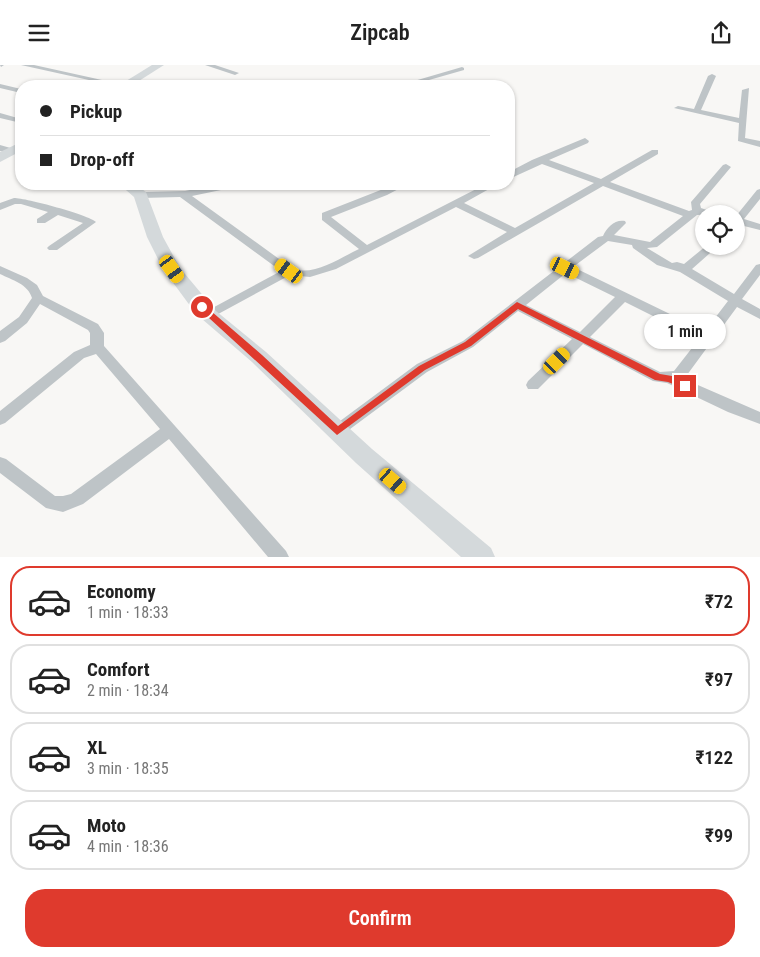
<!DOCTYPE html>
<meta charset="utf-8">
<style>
:root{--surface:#fff;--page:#f6f6f6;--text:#222;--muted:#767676;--line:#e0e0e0;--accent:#df3a2d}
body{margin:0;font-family:"Roboto Condensed",sans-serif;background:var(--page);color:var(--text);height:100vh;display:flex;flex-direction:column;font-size:19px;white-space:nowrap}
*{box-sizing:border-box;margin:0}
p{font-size:16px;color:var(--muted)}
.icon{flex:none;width:28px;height:28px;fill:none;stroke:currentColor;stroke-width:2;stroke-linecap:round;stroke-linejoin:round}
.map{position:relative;height:492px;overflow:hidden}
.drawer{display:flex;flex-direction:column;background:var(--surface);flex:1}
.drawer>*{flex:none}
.guide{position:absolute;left:15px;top:15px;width:500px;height:110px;border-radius:20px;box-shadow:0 1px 4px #0004;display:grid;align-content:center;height:110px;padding:0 25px;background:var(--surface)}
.buttons{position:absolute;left:695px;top:140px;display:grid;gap:10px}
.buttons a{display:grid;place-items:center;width:50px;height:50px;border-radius:50%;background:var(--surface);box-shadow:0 1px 4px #0004;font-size:25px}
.end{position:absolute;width:22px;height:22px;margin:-11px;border:6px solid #df3a2d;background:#fff;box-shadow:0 0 0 2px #fff}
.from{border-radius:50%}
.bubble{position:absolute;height:35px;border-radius:18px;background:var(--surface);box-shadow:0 1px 4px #0004;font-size:16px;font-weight:600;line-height:35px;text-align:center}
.car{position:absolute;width:15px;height:30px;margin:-15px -8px;border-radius:6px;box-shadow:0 0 4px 1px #0007;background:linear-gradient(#f5c518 24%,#345 0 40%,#f5c518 0 76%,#345 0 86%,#f5c518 0)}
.guide b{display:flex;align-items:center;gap:18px;height:48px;font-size:19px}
.guide b+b{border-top:1px solid var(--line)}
.guide i{width:12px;height:12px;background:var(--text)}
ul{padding:9px 0 0;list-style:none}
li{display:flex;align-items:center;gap:15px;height:70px;margin:0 10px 8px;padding:0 15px;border:2px solid var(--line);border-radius:20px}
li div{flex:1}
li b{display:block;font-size:19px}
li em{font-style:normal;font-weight:600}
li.active{border-color:var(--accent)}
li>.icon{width:45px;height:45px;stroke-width:1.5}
.cta{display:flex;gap:10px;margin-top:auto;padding:10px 25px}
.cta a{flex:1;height:58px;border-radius:20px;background:var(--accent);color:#fff;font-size:20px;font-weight:600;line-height:58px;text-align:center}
header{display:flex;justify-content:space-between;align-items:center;height:65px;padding:0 25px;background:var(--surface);font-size:22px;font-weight:600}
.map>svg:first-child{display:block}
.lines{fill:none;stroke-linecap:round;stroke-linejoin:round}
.street{fill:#bec4c7;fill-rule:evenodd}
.secondary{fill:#d4d9db;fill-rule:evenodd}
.route{fill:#df3a2d}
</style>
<header><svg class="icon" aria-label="menu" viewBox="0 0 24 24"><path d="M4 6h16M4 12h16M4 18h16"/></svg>Zipcab<svg class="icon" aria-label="share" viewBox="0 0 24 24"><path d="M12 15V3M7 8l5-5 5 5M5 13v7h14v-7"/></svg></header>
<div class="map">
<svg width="760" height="492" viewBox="0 0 760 492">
<rect width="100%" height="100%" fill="#f8f7f5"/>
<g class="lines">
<g class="street">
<path d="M0,0H4L1,2Z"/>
<path d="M21,0H34L129,21H116Z"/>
<path d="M205,0H215L239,8L235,10Z"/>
<path d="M462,2L464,3V5L408,21H397Z"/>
<path d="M712,9L716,11L701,45L739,53L742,25L749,23L745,73L760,76V82L738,76L739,58L674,43L678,41L694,44L708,11Z"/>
<path d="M0,19L21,24V28L0,23Z"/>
<path d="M0,48L21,54V58L0,53Z"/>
<path d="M585,73L589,76L588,78L549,95L601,114L652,85H658V89L610,117L689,146L692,145L691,137L723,100L726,99L731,102L700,139L701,143L718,149L697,150L657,182L647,183L672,198L677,197L684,199L706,181H718L692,204L734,229L756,200L760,199V210L742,234L760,244V254L737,242L684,314L760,347V359L728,347L667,318L653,316L583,279L538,324H528L526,320L528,316L572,274L518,246L473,282L427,307L342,370L337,372L332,370L329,366L332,362L417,299L463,276L598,172L603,171C607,162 615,154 625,156L626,158L614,170L650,177L683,151L603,121L478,193L474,194L468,191L507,167L456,142L336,204L310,212L290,210L209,254L205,253L203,250L205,247L281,206L180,132L141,133L136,130L141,127L185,126L219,119H233L221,125L192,131L293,204C315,211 340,193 359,184L322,155V148L396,119H408L387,130L331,152L367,180L486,119H498L464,138L515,163L594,118L542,99L509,114V107L532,95ZM608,176L632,180L633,183L657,200L680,207L728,236L705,266L573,202ZM566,208L615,232L580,267L526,240ZM625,237L699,274L674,306L660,307L590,272Z"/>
<path d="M0,80L21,86V90L0,86Z"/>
<path d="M760,124V134L744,154L760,159V165L740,160L736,161V151L757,125Z"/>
<path d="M14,133C26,133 89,150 96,157L57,185H49L47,183L49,181L83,158L58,150L45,158H37V154L48,147L21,139H15L0,145V138Z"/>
<path d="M0,201L27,213L37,220L43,231L98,259L104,268V281L286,486L289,492H268L169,374L83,439L63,447L46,443L0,408V392L6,394L55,431H63L71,429L160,364L96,289L84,293L5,358L0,360V346L74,287L90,280V268L88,265L40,239L27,258L5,276L0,278V266L19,252L32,233C28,219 12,215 0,209Z"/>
</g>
<g class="secondary">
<path d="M152,0H164L131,21H118Z"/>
<path d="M21,77V86L0,97V87Z"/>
<path d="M119,119H135L146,127L163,172L180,203L216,246L266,287L372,384L491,483L495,492H461L356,398L252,297L202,254L188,238L163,204L147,172L134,132Z"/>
</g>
</g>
<path class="route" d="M517,237L660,309L672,311L690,321L685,324L668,317L655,315L518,244L471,281L425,305L337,370L197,242L204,240L262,290L338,361L419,301L465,277Z"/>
</svg>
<div class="buttons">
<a><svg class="icon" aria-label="locate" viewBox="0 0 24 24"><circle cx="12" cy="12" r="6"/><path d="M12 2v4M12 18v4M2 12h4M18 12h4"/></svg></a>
</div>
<i class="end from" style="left:202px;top:242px"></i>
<i class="end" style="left:685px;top:321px"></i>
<div class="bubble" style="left:644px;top:249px;width:82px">1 min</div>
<i class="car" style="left:565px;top:203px;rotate:116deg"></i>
<i class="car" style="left:172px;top:204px;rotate:144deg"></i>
<i class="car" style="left:289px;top:206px;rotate:306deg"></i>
<i class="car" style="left:557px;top:296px;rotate:45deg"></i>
<i class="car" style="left:393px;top:416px;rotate:131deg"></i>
<div class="guide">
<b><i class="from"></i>Pickup</b>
<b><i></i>Drop-off</b>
</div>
</div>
<section class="drawer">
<ul>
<li class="active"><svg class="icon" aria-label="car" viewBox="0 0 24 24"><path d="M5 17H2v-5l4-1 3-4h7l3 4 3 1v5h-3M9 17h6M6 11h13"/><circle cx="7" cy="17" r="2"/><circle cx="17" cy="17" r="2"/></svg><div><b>Economy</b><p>1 min · 18:33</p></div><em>₹72</em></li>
<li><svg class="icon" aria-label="car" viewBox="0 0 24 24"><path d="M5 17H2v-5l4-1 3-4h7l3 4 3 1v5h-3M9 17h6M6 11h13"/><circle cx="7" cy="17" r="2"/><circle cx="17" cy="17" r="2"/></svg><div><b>Comfort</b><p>2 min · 18:34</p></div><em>₹97</em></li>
<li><svg class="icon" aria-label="car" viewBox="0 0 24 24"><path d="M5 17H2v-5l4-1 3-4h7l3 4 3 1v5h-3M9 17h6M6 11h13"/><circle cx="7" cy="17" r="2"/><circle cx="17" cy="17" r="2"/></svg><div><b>XL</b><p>3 min · 18:35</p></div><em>₹122</em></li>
<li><svg class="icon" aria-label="car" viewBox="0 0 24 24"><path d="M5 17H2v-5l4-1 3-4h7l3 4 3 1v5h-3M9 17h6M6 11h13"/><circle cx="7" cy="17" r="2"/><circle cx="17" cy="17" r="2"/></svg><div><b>Moto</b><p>4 min · 18:36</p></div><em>₹99</em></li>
</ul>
<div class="cta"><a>Confirm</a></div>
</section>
